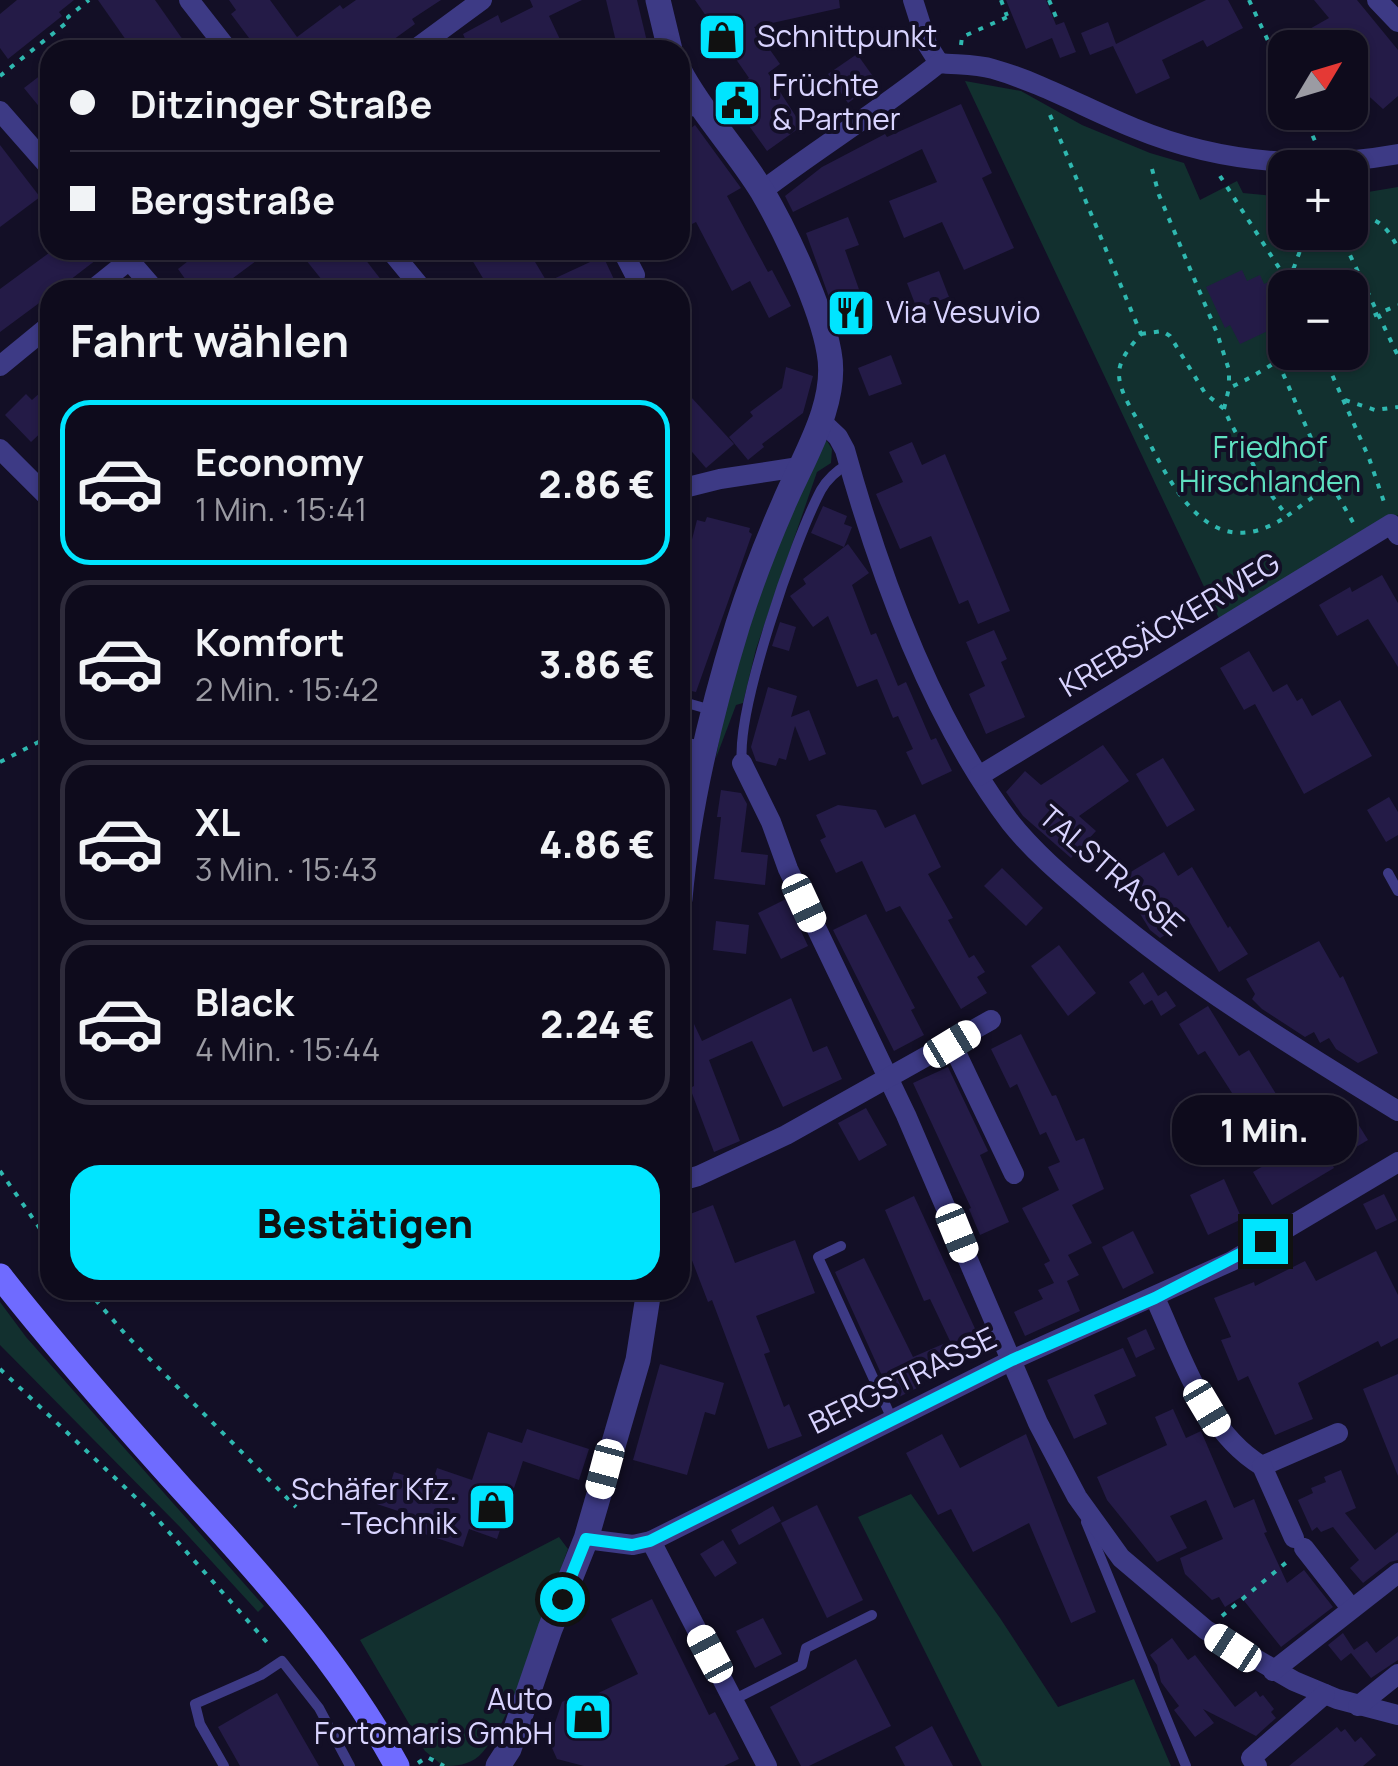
<!DOCTYPE html>
<html lang="de">
<meta charset="utf-8">
<style>
:root{--surface:#0e0b1c;--page:#171425;--text:#f1f3f6;--muted:#9b9ba3;--line:#2e2b3b;--accent:#00e5ff}
body{margin:0;font-family:Manrope,sans-serif;background:var(--page);color:var(--text);height:100vh;display:flex;flex-direction:column;font-size:38px;white-space:nowrap}
*{box-sizing:border-box;margin:0}
p{font-size:32px;color:var(--muted)}
.icon{flex:none;width:55px;height:55px;fill:none;stroke:currentColor;stroke-width:2;stroke-linecap:round;stroke-linejoin:round}
.map{position:relative;flex:1;overflow:hidden}
.panel{position:absolute;left:40px;top:280px;width:650px;height:1020px;display:flex;flex-direction:column;background:var(--surface);border-radius:30px;box-shadow:0 2px 8px #0004,0 0 0 2px var(--line)}
.panel>*{flex:none}
.hud{position:absolute;left:40px;top:40px;width:650px;height:220px;border-radius:30px;box-shadow:0 2px 8px #0004,0 0 0 2px var(--line);display:grid;align-content:center;height:220px;padding:0 30px;background:var(--surface)}
.needle{width:65px;rotate:52deg}
.tools{position:absolute;left:1268px;top:30px;display:grid;gap:20px}
.tools a{display:grid;place-items:center;width:100px;height:100px;border-radius:20px;background:var(--surface);box-shadow:0 2px 8px #0004,0 0 0 2px var(--line);font-size:50px}
.end{position:absolute;width:45px;height:45px;margin:-22px;border:12px solid #00e5ff;background:#111;box-shadow:0 0 0 5px #111}
.from{border-radius:50%}
.bubble{position:absolute;height:70px;border-radius:30px;background:var(--surface);box-shadow:0 2px 8px #0004,0 0 0 2px var(--line);font-size:32px;font-weight:800;line-height:70px;text-align:center}
.car{position:absolute;width:30px;height:60px;margin:-30px -15px;border-radius:12px;box-shadow:0 0 8px 2px #0007;background:linear-gradient(#fff 24%,#345 0 40%,#fff 0 76%,#345 0 86%,#fff 0)}
.hud b{display:flex;align-items:center;gap:35px;height:95px;font-size:38px}
.hud b+b{border-top:2px solid var(--line)}
.hud i{width:25px;height:25px;background:var(--text)}
ul{padding:0;list-style:none}
li{display:flex;align-items:center;gap:30px;height:165px;margin:0 20px 15px;padding:0 10px;border:5px solid var(--line);border-radius:30px}
li div{flex:1}
li b{display:block;font-size:38px}
li em{font-style:normal;font-weight:800}
li.active{border-color:var(--accent)}
li>.icon{width:90px;height:90px;stroke-width:1.5}
h2{padding:0 30px;font-size:45px;line-height:120px}
.button{display:flex;gap:20px;margin-top:auto;padding:20px 30px}
.button a{flex:1;height:115px;border-radius:30px;background:var(--accent);color:#111;font-size:40px;font-weight:800;line-height:115px;text-align:center}
.map>svg:first-child{display:block}
.green{fill:#12302f;fill-rule:evenodd}
.building{fill:#241b47}
.lines{fill:none;stroke-linecap:round;stroke-linejoin:round}
.path{stroke:#2fb8b0;stroke-width:4;stroke-dasharray:5 8;stroke-linecap:butt}
.service{stroke:#3d3a85;stroke-width:10}
.minor{stroke:#3d3a85;stroke-width:20}
.tertiary{stroke:#3d3a85;stroke-width:25}
.secondary{stroke:#6f6bff;stroke-width:25}
.route{stroke:#00e5ff;stroke-width:12}
.labels{text-anchor:middle;stroke-width:8;stroke-linejoin:round;paint-order:stroke}
.poi-label{font-size:30px;fill:#d9d4ff;stroke:#130f26;text-anchor:start}
.park-label{font-size:30px;fill:#5fe0c0;stroke:#130f26}
.street-label{font-size:30px;fill:#d9d4ff;stroke:#130f26}
</style>
<div class="map">
<svg width="1398" height="1766" viewBox="0 0 1398 1766">
<rect width="100%" height="100%" fill="#130f26"/>
<g class="green">
<path d="M965,81L1021,91L1082,125L1150,153L1184,163L1200,200L1237,181L1243,193L1285,197V232H1350V195L1398,187V515L1224,629ZM1285,288H1350V352H1285Z"/>
<path d="M827,441L832,449L831,463L817,472L756,649L743,703L736,705L716,758C733,649 779,546 818,444Z"/>
<path d="M0,1302L26,1337L264,1606L258,1612L180,1527L0,1345Z"/>
<path d="M911,1494L1000,1618L1058,1707L1134,1679L1171,1766H982L858,1517Z"/>
<path d="M559,1537L568,1549C550,1596 512,1726 479,1756C469,1765 456,1766 443,1766L425,1751L360,1640Z"/>
</g>
<g class="building">
<path d="M17,0H74L59,12L62,16L8,59L0,48V14Z"/>
<path d="M98,0H155L190,50H133Z"/>
<path d="M229,0H270L297,37L340,5L343,9L356,0H441L412,19L415,24L379,50H258L231,14L236,10Z"/>
<path d="M530,0H582L549,16L565,50H470L463,34L498,15L501,23L533,7Z"/>
<path d="M606,0H637L649,50H618Z"/>
<path d="M695,0H839L840,8L754,27L780,64L768,73L802,126L767,151L747,123L742,126L721,97L749,78Z"/>
<path d="M1006,0H1046L1056,25L1064,22L1076,52L1060,58L1052,38L1026,49Z"/>
<path d="M1206,0H1228L1243,28L1207,47L1203,40L1162,60L1170,78L1136,94L1113,46L1090,55L1081,33L1108,22L1116,44Z"/>
<path d="M1314,0H1357L1398,50V96L1383,109L1350,79L1358,71L1350,62V48H1276L1329,18Z"/>
<path d="M857,54L877,82L848,103L828,74Z"/>
<path d="M50,68V120L24,88Z"/>
<path d="M961,104L992,173L982,178L1014,248L964,270L942,222L904,238L889,201L937,182L922,149L793,212L785,196L822,167L885,134L887,137Z"/>
<path d="M695,125L741,188L727,196L768,272L772,270L791,306L769,318L750,281L732,291L696,222L680,230V137Z"/>
<path d="M0,145L40,197L0,227Z"/>
<path d="M848,217L859,245L845,250L872,326L843,336L806,233Z"/>
<path d="M53,250H109L57,290H50V295L0,332V289Z"/>
<path d="M202,250H271L217,290H193L178,269Z"/>
<path d="M298,250H358L389,290H330Z"/>
<path d="M466,250H528L547,282L603,256L619,290H490Z"/>
<path d="M1242,270L1247,281L1260,275L1264,284L1271,281L1285,311V323L1240,344L1230,325L1225,328L1206,287Z"/>
<path d="M939,271L949,297L917,309L907,283Z"/>
<path d="M891,355L902,384L869,396L858,368Z"/>
<path d="M786,367L813,376L803,413L762,444L764,447L748,460L729,437L753,416L750,412L782,388Z"/>
<path d="M50,384V424L31,442L5,415L26,394L32,400Z"/>
<path d="M680,385L734,444L706,468L680,438Z"/>
<path d="M912,442L922,465L945,454L1010,611L978,624L968,600L959,604L931,536L900,549L876,494L903,482L889,452Z"/>
<path d="M823,506L847,516L844,524L852,527L844,547L811,533Z"/>
<path d="M707,517L750,528L749,532L752,534L696,692L687,690L692,656L680,651V586L697,520L705,522Z"/>
<path d="M848,544L869,573L852,585L871,635L876,633L898,686L906,682L931,740L936,738L952,771L922,785L906,752L913,749L898,716L893,718L877,679L857,687L828,616L813,627L790,596L806,584L803,579Z"/>
<path d="M1382,575L1398,603V667L1368,619L1337,636L1319,605L1350,587L1352,592Z"/>
<path d="M780,622L796,627L789,651L772,646Z"/>
<path d="M994,630L1007,659L1001,662L1025,717L986,734L969,694L985,686L966,642Z"/>
<path d="M1249,651L1273,692L1287,684L1297,701L1302,698L1312,716L1340,700L1372,756L1304,794L1255,704L1244,710L1220,668Z"/>
<path d="M768,687L797,696L791,717L809,710L826,754L809,761L795,726L786,760L779,758L776,766L756,761L751,747Z"/>
<path d="M1103,745L1129,781L1079,816L1096,831L1071,858L1023,816L1006,792L1025,771L1041,785Z"/>
<path d="M1163,758L1195,810L1167,827L1136,774Z"/>
<path d="M721,790L741,793L747,804L741,852L768,855L765,885L714,879L721,817H717Z"/>
<path d="M1389,797L1398,812V835L1386,842L1367,810Z"/>
<path d="M838,805L876,810L885,828L915,814L941,867L928,874L953,918L948,920L969,958L974,955L985,972L977,977L987,993L961,1009L900,906L886,912L862,861L836,873L820,840L826,837L816,815Z"/>
<path d="M1164,852L1178,876L1192,867L1228,928L1230,926L1248,954L1219,972L1189,921L1160,938L1150,930L1119,879Z"/>
<path d="M1002,868L1043,908L1026,926L984,886Z"/>
<path d="M786,899L808,946L781,959L758,913Z"/>
<path d="M866,914L915,1008L911,1010L924,1035L894,1051L833,930Z"/>
<path d="M716,921L749,925L746,954L713,950Z"/>
<path d="M1319,941L1340,978L1343,976L1378,1053L1358,1063L1336,1049L1329,1038L1320,1043L1314,1032L1305,1037L1262,1009L1252,999L1255,994L1246,979Z"/>
<path d="M1059,945L1096,993L1068,1016L1031,966Z"/>
<path d="M1143,972L1158,996L1166,991L1176,1006L1161,1016L1152,1000L1144,1005L1129,982Z"/>
<path d="M791,998L813,1052L827,1046L842,1079L783,1107L752,1041L709,1060L740,1141L714,1152L690,1088L694,1086V1024L702,1041Z"/>
<path d="M1208,1006L1239,1056L1249,1050L1281,1102L1250,1121L1205,1051L1198,1055L1179,1024Z"/>
<path d="M1021,1034L1052,1096L1056,1095L1076,1141L1084,1138L1104,1189L1072,1205L1092,1243L1068,1255L1079,1275L1067,1281L1080,1311L1025,1336L1014,1312L1043,1299L1038,1290L1054,1283L1044,1264L1050,1261L1022,1208L1059,1190L1048,1167L1060,1162L1046,1132L1040,1135L1017,1084L1010,1088L991,1049Z"/>
<path d="M948,1067L988,1151L980,1155L1009,1222L980,1235L969,1209L971,1208L913,1083Z"/>
<path d="M866,1108L887,1145L859,1161L838,1123Z"/>
<path d="M1352,1114L1368,1140L1331,1162L1334,1168L1272,1205L1253,1172Z"/>
<path d="M1224,1179L1242,1219L1208,1235L1190,1195Z"/>
<path d="M1384,1194L1397,1220L1376,1230L1363,1204Z"/>
<path d="M914,1196L983,1346L947,1362L949,1366L920,1378L923,1385L893,1400L835,1272L864,1258L913,1357L950,1341L930,1299L924,1301L885,1210Z"/>
<path d="M713,1205L735,1263L795,1240L815,1293L756,1316L770,1352L764,1354L784,1407L789,1404L802,1436L768,1449L712,1300L708,1302L680,1229V1218Z"/>
<path d="M1133,1231L1154,1273L1123,1289L1102,1247Z"/>
<path d="M1376,1251L1398,1295V1338L1381,1347L1378,1341L1298,1383L1313,1419L1275,1435L1248,1376L1238,1381L1221,1340L1231,1337L1214,1298L1254,1282L1255,1286L1305,1261L1316,1281Z"/>
<path d="M1146,1329L1155,1349L1136,1358L1127,1338Z"/>
<path d="M1123,1348L1136,1376L1094,1395L1107,1424L1074,1439L1047,1380Z"/>
<path d="M660,1364L724,1383L715,1415L705,1412L687,1475L633,1460Z"/>
<path d="M1398,1374V1476L1363,1389Z"/>
<path d="M1173,1409L1186,1438L1201,1431L1234,1508L1254,1499L1267,1532L1264,1533L1287,1583L1304,1570L1333,1607L1281,1647L1241,1597L1225,1607L1219,1597L1212,1600L1185,1574L1180,1558L1223,1539L1206,1500L1170,1516L1187,1548L1157,1562L1107,1500L1097,1477L1167,1445L1155,1417Z"/>
<path d="M527,1429L589,1449L579,1480L523,1461L497,1539L469,1529L463,1547L422,1533L425,1520L377,1504L383,1486L389,1488L394,1472L432,1484L437,1468L472,1480L488,1432L522,1443Z"/>
<path d="M942,1434L960,1468L1026,1434L1096,1612L1071,1623L1029,1523L973,1552L951,1509L938,1515L906,1453Z"/>
<path d="M1341,1470L1356,1508L1345,1513L1375,1550L1398,1532V1560L1390,1562L1363,1583L1350,1568L1359,1560L1333,1527L1321,1532L1317,1527L1312,1531L1298,1500L1313,1493L1311,1488L1326,1482L1324,1477Z"/>
<path d="M817,1505L863,1600L827,1618L781,1523Z"/>
<path d="M773,1506L781,1521L739,1545L731,1530Z"/>
<path d="M723,1540L737,1563L715,1577L700,1554Z"/>
<path d="M652,1599L709,1715L715,1712L739,1759L724,1766H584L557,1759L549,1741L562,1702L578,1694L590,1697L638,1674L611,1619Z"/>
<path d="M763,1618L782,1654L755,1668L736,1631Z"/>
<path d="M1343,1633L1354,1650L1367,1641L1376,1653L1398,1636V1660L1371,1678L1351,1653L1341,1661L1328,1645Z"/>
<path d="M1172,1638L1188,1660L1195,1655L1235,1707L1256,1691L1260,1697L1263,1695L1274,1709L1271,1712L1276,1718L1256,1736L1203,1709L1214,1723L1195,1737L1174,1710L1179,1706L1161,1682L1157,1665L1150,1655Z"/>
<path d="M856,1659L891,1726L809,1766H801L770,1707Z"/>
<path d="M277,1693L319,1766H240L218,1727Z"/>
<path d="M932,1726L953,1766H905L895,1747Z"/>
<path d="M1337,1727L1341,1732L1345,1729L1355,1742L1361,1737L1376,1755L1363,1766H1289Z"/>
</g>
<g class="lines">
<g class="path">
<path d="M1001,0L1007,16"/>
<path d="M1049,0L1056,17L1053,18"/>
<path d="M1249,0L1285,77"/>
<path d="M961,45L962,37L1012,15"/>
<path d="M0,76L70,20L68,17L89,0"/>
<path d="M1302,112L1315,141"/>
<path d="M1050,115L1141,334C1131,346 1119,359 1119,374C1119,393 1135,414 1143,430C1172,488 1211,568 1287,516"/>
<path d="M1152,169L1159,195L1217,333L1229,370V388"/>
<path d="M1220,176L1292,288"/>
<path d="M1350,217C1375,214 1387,226 1398,248"/>
<path d="M1339,232L1398,356"/>
<path d="M1289,281L1301,248L1314,232"/>
<path d="M1350,326L1398,305"/>
<path d="M1141,334L1162,331L1170,336L1205,393L1224,409"/>
<path d="M1322,352L1369,458L1385,505"/>
<path d="M1278,362L1331,484L1287,516L1266,488L1230,422L1224,409L1229,388C1252,378 1272,364 1293,352"/>
<path d="M1345,400L1375,410L1398,407"/>
<path d="M1331,484L1354,524"/>
<path d="M0,762L50,736"/>
<path d="M0,1171L50,1243"/>
<path d="M87,1290L127,1336L296,1507"/>
<path d="M0,1369L151,1512L272,1648"/>
<path d="M1222,1616L1288,1561"/>
<path d="M418,1763L427,1757L444,1766"/>
</g>
<g class="service">
<path d="M680,701L715,711"/>
<path d="M680,741L706,747"/>
<path d="M742,763C736,710 794,541 821,490C828,478 836,471 848,464"/>
<path d="M1388,873L1398,891"/>
<path d="M841,1246L818,1257L892,1419"/>
<path d="M1086,1522L1186,1766"/>
<path d="M733,1700L802,1665L806,1648L872,1615"/>
<path d="M224,1766L200,1724L195,1704L261,1675L282,1661L319,1708L350,1766"/>
</g>
<g class="minor">
<path d="M189,0L228,50"/>
<path d="M913,0L927,44L939,63"/>
<path d="M1377,0L1398,22"/>
<path d="M414,50L482,0"/>
<path d="M0,111L50,168"/>
<path d="M680,114L696,100"/>
<path d="M762,191C820,147 882,109 939,63C957,65 976,64 993,69C1042,83 1087,109 1134,128C1219,163 1309,170 1398,154"/>
<path d="M390,250L423,290"/>
<path d="M622,250L635,275"/>
<path d="M122,252L155,290"/>
<path d="M92,290L142,250"/>
<path d="M0,366L50,325"/>
<path d="M820,420L838,437L845,450C879,573 932,719 1010,822C1037,856 1071,883 1104,911C1195,987 1297,1049 1398,1111"/>
<path d="M0,449L50,499"/>
<path d="M680,489L720,479L799,467"/>
<path d="M742,763L771,822L788,869L906,1115L1038,1423L1077,1497L1121,1558L1206,1630L1294,1681L1337,1699L1398,1715"/>
<path d="M979,776L1391,524L1398,535"/>
<path d="M952,1044L1014,1174"/>
<path d="M680,1181L698,1176L786,1135L991,1020"/>
<path d="M1155,1298C1182,1356 1204,1431 1262,1466L1338,1433"/>
<path d="M1262,1466L1294,1538"/>
<path d="M586,1539L633,1545L651,1541L1012,1360L1232,1261L1398,1162"/>
<path d="M651,1541L767,1766"/>
<path d="M1304,1548L1351,1608"/>
<path d="M1273,1671L1398,1573"/>
<path d="M1358,1706L1398,1674"/>
<path d="M1257,1766L1251,1758L1325,1694"/>
</g>
<g class="tertiary">
<path d="M658,0L670,50"/>
<path d="M680,72C703,115 737,150 762,191C786,232 821,306 829,352C839,403 803,458 784,503C767,542 751,583 738,624C711,712 688,807 680,899"/>
<path d="M498,1766L509,1749L550,1629L586,1539L638,1360L649,1290"/>
</g>
<path class="secondary" d="M0,1276C58,1350 120,1420 183,1490C262,1576 341,1663 397,1766"/>
</g>
<g class="lines">
<path class="route" d="M562,1599L586,1539L632,1545L650,1541L1012,1360L1155,1298L1265,1241"/>
</g>
<defs>
<g id="shop-square" transform="scale(2.5)"><rect x="-9" y="-9" width="18" height="18" rx="4" fill="#00e5ff" stroke="#130f26"/><path d="M-5-2.5h2.3a2.7 3.5 0 0 1 5.4 0H5L5.5 6h-11ZM-1.5-2.5h3a1.5 2.3 0 0 0-3 0Z" fill="#111"/></g>
<g id="civic-square" transform="scale(2.5)"><rect x="-9" y="-9" width="18" height="18" rx="4" fill="#00e5ff" stroke="#130f26"/><path d="M-.6-6.5H3V-4.5H.6V-3L4-1V1h2V6H-6V1h2V-1L-.6-3ZM-1.2 2.5V6h2.4V2.5Z" fill="#111"/></g>
<g id="restaurant-square" transform="scale(2.5)"><rect x="-9" y="-9" width="18" height="18" rx="4" fill="#00e5ff" stroke="#130f26"/><path d="M-5-6h1v4h1v-4h1v4h1v-4h1v5L-1.5 .5V6h-2V.5L-5-1ZM5-6V6H3V1.5H1.5Q1.5-4 5-6Z" fill="#111"/></g>
</defs>
<g fill-rule="evenodd">
<use href="#shop-square" x="722" y="37"/>
<use href="#civic-square" x="737" y="103"/>
<use href="#restaurant-square" x="851" y="313"/>
<use href="#shop-square" x="492" y="1507"/>
<use href="#shop-square" x="588" y="1717"/>
</g>
<g class="labels">
<g class="poi-label">
<text x="757" y="47">Schnittpunkt</text>
<text x="772" y="96">Früchte<tspan x="772" dy="34">&amp; Partner</tspan></text>
<text x="886" y="323">Via Vesuvio</text>
<text x="457" y="1500" text-anchor="end">Schäfer Kfz.<tspan x="457" dy="34">-Technik</tspan></text>
<text x="553" y="1710" text-anchor="end">Auto<tspan x="553" dy="34">Fortomaris GmbH</tspan></text>
</g>
<g class="park-label">
<text x="1270" y="458">Friedhof<tspan x="1270" dy="34">Hirschlanden</tspan></text>
</g>
<g class="street-label">
<text transform="translate(1170 625) rotate(-31)" y="10">KREBSÄCKERWEG</text>
<text transform="translate(1111 871) rotate(41)" y="10">TALSTRASSE</text>
<text transform="translate(903 1381) rotate(-26)" y="10">BERGSTRASSE</text>
</g>
</g>
</svg>
<div class="tools">
<a><svg class="needle" viewBox="-14 -14 28 28"><path d="M0-13l5 13h-10z" fill="#e53935"/><path d="M0 13l5-13h-10z" fill="#9b9ba3"/></svg></a>
<a>+</a>
<a>−</a>
</div>
<i class="end from" style="left:562px;top:1599px"></i>
<i class="end" style="left:1265px;top:1241px"></i>
<div class="bubble" style="left:1172px;top:1095px;width:185px">1 Min.</div>
<i class="car" style="left:804px;top:903px;rotate:155deg"></i>
<i class="car" style="left:952px;top:1044px;rotate:59deg"></i>
<i class="car" style="left:957px;top:1233px;rotate:158deg"></i>
<i class="car" style="left:1207px;top:1408px;rotate:149deg"></i>
<i class="car" style="left:605px;top:1469px;rotate:195deg"></i>
<i class="car" style="left:1233px;top:1648px;rotate:303deg"></i>
<i class="car" style="left:710px;top:1654px;rotate:332deg"></i>
<div class="hud">
<b><i class="from"></i>Ditzinger Straße</b>
<b><i></i>Bergstraße</b>
</div>
<section class="panel">
<h2>Fahrt wählen</h2>
<ul>
<li class="active"><svg class="icon" aria-label="car" viewBox="0 0 24 24"><path d="M5 17H2v-5l4-1 3-4h7l3 4 3 1v5h-3M9 17h6M6 11h13"/><circle cx="7" cy="17" r="2"/><circle cx="17" cy="17" r="2"/></svg><div><b>Economy</b><p>1 Min. · 15:41</p></div><em>2.86 €</em></li>
<li><svg class="icon" aria-label="car" viewBox="0 0 24 24"><path d="M5 17H2v-5l4-1 3-4h7l3 4 3 1v5h-3M9 17h6M6 11h13"/><circle cx="7" cy="17" r="2"/><circle cx="17" cy="17" r="2"/></svg><div><b>Komfort</b><p>2 Min. · 15:42</p></div><em>3.86 €</em></li>
<li><svg class="icon" aria-label="car" viewBox="0 0 24 24"><path d="M5 17H2v-5l4-1 3-4h7l3 4 3 1v5h-3M9 17h6M6 11h13"/><circle cx="7" cy="17" r="2"/><circle cx="17" cy="17" r="2"/></svg><div><b>XL</b><p>3 Min. · 15:43</p></div><em>4.86 €</em></li>
<li><svg class="icon" aria-label="car" viewBox="0 0 24 24"><path d="M5 17H2v-5l4-1 3-4h7l3 4 3 1v5h-3M9 17h6M6 11h13"/><circle cx="7" cy="17" r="2"/><circle cx="17" cy="17" r="2"/></svg><div><b>Black</b><p>4 Min. · 15:44</p></div><em>2.24 €</em></li>
</ul>
<div class="button"><a>Bestätigen</a></div>
</section>
</div>
